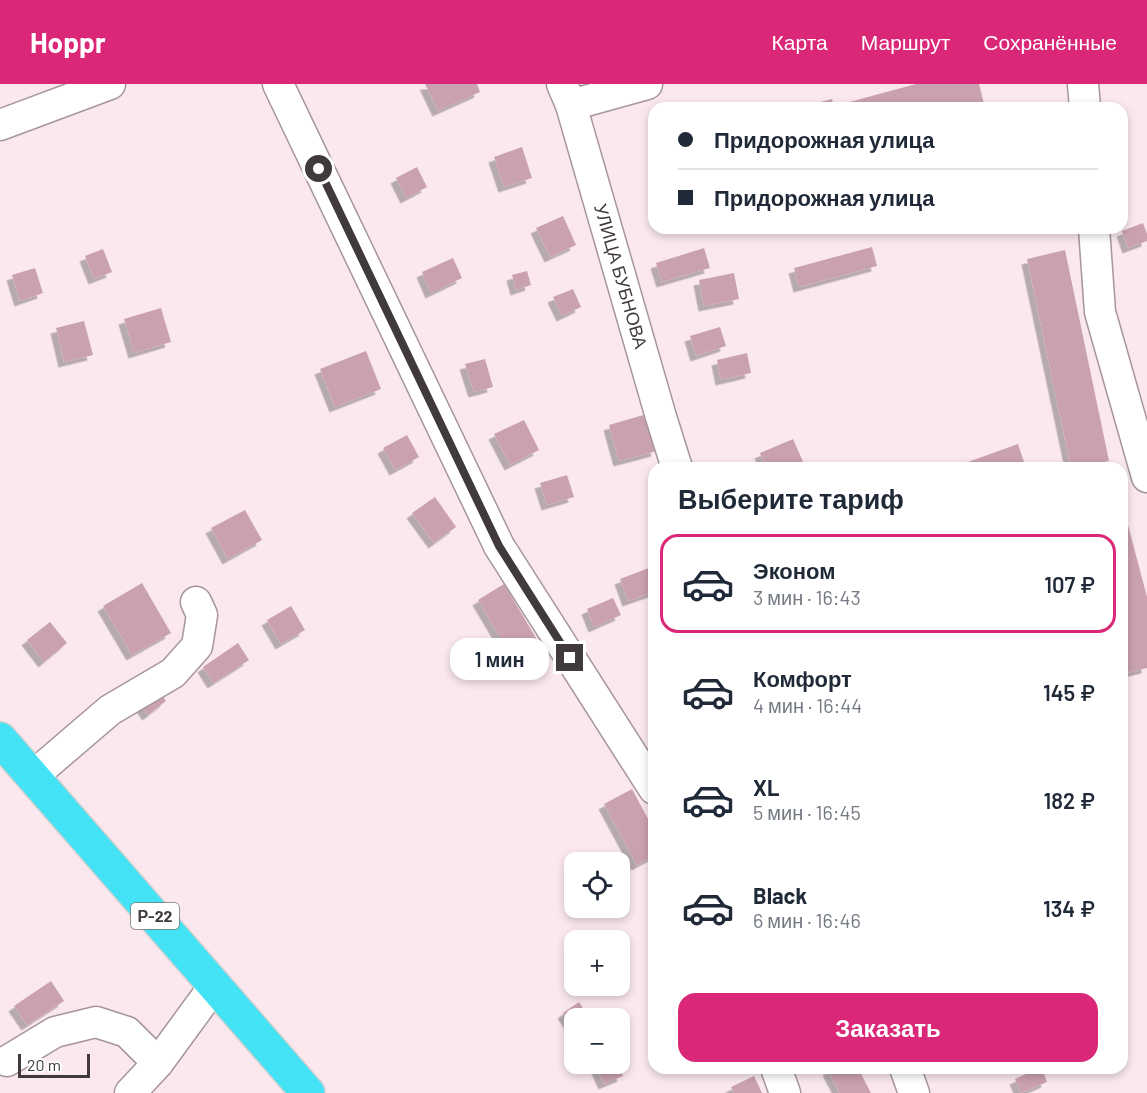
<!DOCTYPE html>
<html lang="ru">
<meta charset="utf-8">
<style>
:root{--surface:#fff;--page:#f6f6f7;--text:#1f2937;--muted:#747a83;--line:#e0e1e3;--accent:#db2777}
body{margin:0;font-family:Barlow,sans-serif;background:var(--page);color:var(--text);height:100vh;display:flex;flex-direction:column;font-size:22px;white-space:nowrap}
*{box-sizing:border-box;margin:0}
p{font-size:20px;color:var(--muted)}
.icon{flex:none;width:33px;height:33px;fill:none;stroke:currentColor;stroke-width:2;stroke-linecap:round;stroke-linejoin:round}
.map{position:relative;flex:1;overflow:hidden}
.drawer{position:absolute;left:648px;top:378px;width:480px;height:612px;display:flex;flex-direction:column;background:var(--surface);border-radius:18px;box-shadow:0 3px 9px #0003}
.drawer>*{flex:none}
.guide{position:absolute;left:648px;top:18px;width:480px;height:132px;border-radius:18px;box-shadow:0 3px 9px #0003;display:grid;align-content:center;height:132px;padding:0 30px;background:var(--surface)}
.controls{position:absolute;left:564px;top:768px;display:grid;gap:12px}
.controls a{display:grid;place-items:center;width:66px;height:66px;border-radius:12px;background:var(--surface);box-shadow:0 3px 9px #0003;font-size:30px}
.scale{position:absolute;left:18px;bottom:15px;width:72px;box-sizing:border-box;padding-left:6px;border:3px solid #413a3c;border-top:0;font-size:16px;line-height:21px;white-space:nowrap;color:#413a3c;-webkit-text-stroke:4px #fff;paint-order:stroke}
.end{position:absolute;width:27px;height:27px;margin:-14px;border:8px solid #413a3c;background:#fff;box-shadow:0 0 0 3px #fff}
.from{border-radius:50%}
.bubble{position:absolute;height:42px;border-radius:18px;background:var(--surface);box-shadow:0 3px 9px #0003;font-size:20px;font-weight:600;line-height:42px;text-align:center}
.guide b{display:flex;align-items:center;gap:21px;height:57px;font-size:22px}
.guide b+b{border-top:2px solid var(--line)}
.guide i{width:15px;height:15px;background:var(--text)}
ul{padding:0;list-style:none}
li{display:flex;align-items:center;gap:18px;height:99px;margin:0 12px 9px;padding:0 18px;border:3px solid transparent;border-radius:18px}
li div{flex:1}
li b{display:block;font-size:22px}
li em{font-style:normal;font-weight:600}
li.selected{border-color:var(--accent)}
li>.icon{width:54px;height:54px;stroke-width:1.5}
h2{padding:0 30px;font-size:27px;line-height:72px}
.cta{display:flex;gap:12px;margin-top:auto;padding:12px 30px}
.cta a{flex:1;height:69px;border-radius:18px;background:var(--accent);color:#fff;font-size:24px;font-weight:600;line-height:69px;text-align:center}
header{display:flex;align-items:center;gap:36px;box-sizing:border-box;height:84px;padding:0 30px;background:var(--accent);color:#fff}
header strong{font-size:28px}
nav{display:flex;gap:33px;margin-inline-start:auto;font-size:21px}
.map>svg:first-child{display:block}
.building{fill:#caa1b1;filter:url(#shadow)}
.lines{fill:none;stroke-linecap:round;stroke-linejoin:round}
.minor-casing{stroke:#a6959b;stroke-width:33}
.highway-casing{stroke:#d1d0d0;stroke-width:36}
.minor{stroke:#fff;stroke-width:30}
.highway{stroke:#43e2f5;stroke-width:33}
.route{stroke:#413a3c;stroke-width:8}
.labels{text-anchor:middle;stroke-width:4.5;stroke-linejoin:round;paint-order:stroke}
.shield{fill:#fff;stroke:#7a7576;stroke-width:1.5}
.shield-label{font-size:16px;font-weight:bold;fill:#413a3c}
.street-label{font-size:18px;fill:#413a3c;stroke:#fff}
</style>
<header>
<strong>Hoppr</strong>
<nav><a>Карта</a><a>Маршрут</a><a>Сохранённые</a></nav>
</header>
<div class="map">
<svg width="1147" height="1009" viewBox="0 0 1147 1009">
<defs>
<filter id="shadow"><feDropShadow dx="-5.5" dy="5.5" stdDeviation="0" flood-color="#0004"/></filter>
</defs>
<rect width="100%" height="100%" fill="#fae8ee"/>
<g class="building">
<path d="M425,0H477L480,8L438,27Z"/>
<path d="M916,0H979L985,24H843L842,20Z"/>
<path d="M832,15L834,24H801L800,23Z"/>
<path d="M522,63L532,94L504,103L494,73Z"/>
<path d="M417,83L427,103L406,114L396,94Z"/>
<path d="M563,132L576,161L550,173L536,144Z"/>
<path d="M1143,139L1147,150V157L1128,164L1122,147Z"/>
<path d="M872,163L877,182L799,203L794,184Z"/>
<path d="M704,164L710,184L662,198L656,179Z"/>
<path d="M103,165L112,188L94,195L85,172Z"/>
<path d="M1065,166L1109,377L1077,384H1071L1027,175Z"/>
<path d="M453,174L462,194L431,209L422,188Z"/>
<path d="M35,184L43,209L20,217L12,191Z"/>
<path d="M527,187L531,201L516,206L512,191Z"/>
<path d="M734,189L739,215L704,222L699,196Z"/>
<path d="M573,205L581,223L562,232L553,213Z"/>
<path d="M161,224L171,258L134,269L124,235Z"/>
<path d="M84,237L93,271L64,278L56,244Z"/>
<path d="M720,243L726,262L696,272L690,252Z"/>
<path d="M366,267L381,305L335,323L320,285Z"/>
<path d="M747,269L751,289L721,296L717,276Z"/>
<path d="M485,275L493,303L474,308L465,280Z"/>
<path d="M647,330L657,367L619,377L609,341Z"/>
<path d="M524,336L539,366L510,381L494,350Z"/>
<path d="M407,351L419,373L395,386L383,364Z"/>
<path d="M793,355L804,380L794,384H766L760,369Z"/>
<path d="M1018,360L1026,384H951Z"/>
<path d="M567,391L574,413L547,421L540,399Z"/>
<path d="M435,413L456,443L434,459L412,429Z"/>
<path d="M1123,422L1147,513V584L1122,590Z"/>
<path d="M245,426L262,456L228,475L211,444Z"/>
<path d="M654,482V508L628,517L620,495Z"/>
<path d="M142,499L171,549L132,571L103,522Z"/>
<path d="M504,500L539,559L513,575L478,516Z"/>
<path d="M613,514L621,531L594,543L587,525Z"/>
<path d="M291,522L305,546L281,560L267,536Z"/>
<path d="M50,538L67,559L44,578L27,556Z"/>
<path d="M238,559L249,576L213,599L203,583Z"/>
<path d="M158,606L166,617L148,631L140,620Z"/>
<path d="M632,705L654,746V772L637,781L604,720Z"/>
<path d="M51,897L64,917L27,941L14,922Z"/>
<path d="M579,918L588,932L584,934H574V941L572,943L563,929Z"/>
<path d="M595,980H618L623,992L604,1000Z"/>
<path d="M833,984H858L871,1009H840L828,986Z"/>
<path d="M1039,984H1042L1047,998L1021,1009L1015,995Z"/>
<path d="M754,992L762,1009H734L731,1003Z"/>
</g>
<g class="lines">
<g class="minor-casing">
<g id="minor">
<path d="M278,0L499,462L654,705"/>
<path id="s1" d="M562,0L571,21L661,333L677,384"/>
<path d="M1083,0L1085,24"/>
<path d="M571,21L647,0"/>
<path d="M0,41L110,0"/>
<path d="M1094,144L1100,228L1147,393"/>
<path d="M33,692L110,626L173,589L197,562L202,531L196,518"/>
<path d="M7,977L55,948L96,938L127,948L158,979"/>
<path d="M776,984L785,1009"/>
<path d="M905,984L914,1009"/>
<path d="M130,1009L158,979L215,901"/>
</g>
</g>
<g class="highway-casing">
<path id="highway" d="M0,655L308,1009"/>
</g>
<use href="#minor" class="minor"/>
<use href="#highway" class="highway"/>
</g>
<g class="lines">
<path class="route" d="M319,85L499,462L570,574"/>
</g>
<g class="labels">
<rect class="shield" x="131" y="819" width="48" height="26" rx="4.5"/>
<g class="shield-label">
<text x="155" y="838">Р-22</text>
</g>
<g class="street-label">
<text dy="6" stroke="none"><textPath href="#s1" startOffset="201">УЛИЦА БУБНОВА</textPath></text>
</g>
</g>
</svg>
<div class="controls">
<a><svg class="icon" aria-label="locate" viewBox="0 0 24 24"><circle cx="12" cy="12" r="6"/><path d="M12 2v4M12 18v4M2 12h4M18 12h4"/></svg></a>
<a>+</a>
<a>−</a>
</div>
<div class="scale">20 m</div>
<i class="end from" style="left:319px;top:85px"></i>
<i class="end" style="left:570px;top:574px"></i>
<div class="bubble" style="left:450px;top:554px;width:99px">1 мин</div>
<div class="guide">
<b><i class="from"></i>Придорожная улица</b>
<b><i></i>Придорожная улица</b>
</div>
<section class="drawer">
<h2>Выберите тариф</h2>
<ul>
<li class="selected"><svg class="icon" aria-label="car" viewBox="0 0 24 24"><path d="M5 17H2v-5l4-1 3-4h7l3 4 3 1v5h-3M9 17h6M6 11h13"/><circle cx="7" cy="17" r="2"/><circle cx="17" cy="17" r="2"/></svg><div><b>Эконом</b><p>3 мин · 16:43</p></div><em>107 ₽</em></li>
<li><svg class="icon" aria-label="car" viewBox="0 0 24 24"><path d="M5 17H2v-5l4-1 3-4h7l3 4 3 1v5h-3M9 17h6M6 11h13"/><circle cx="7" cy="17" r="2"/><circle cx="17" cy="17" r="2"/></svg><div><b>Комфорт</b><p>4 мин · 16:44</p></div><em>145 ₽</em></li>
<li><svg class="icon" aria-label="car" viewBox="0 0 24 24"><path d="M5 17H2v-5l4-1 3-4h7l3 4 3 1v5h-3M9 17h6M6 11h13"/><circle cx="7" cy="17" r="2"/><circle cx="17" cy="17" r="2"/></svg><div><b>XL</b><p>5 мин · 16:45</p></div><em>182 ₽</em></li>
<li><svg class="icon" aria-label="car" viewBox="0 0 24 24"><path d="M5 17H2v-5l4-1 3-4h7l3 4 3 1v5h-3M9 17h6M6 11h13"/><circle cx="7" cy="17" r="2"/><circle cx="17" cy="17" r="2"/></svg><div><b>Black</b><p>6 мин · 16:46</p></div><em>134 ₽</em></li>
</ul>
<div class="cta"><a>Заказать</a></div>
</section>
</div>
